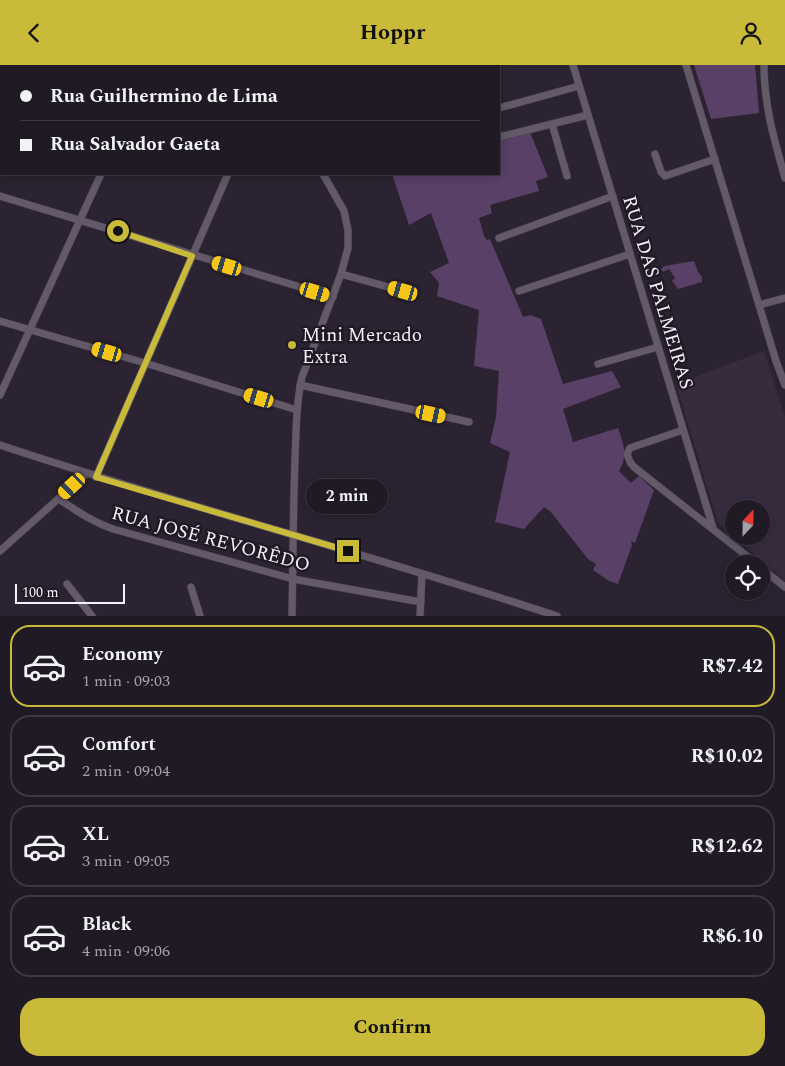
<!DOCTYPE html>
<meta charset="utf-8">
<style>
:root{--surface:#201a25;--page:#28232d;--text:#f1f3f6;--muted:#a2a1a7;--line:#3d3842;--accent:#caba3a}
body{margin:0;font-family:Spectral,serif;background:var(--page);color:var(--text);height:100vh;display:flex;flex-direction:column;font-size:19px;white-space:nowrap}
*{box-sizing:border-box;margin:0}
p{font-size:16px;color:var(--muted)}
.icon{flex:none;width:28px;height:28px;fill:none;stroke:currentColor;stroke-width:2;stroke-linecap:round;stroke-linejoin:round}
.map{position:relative;height:551px;overflow:hidden}
.panel{display:flex;flex-direction:column;background:var(--surface);flex:1}
.panel>*{flex:none}
.top-card{position:absolute;left:0px;top:0px;width:500px;height:110px;box-shadow:0 2px 12px #0003,0 0 0 1px var(--line);display:grid;align-content:center;height:110px;padding:0 20px;background:var(--surface)}
.needle{width:32px;rotate:22deg}
.controls{position:absolute;left:725px;top:435px;display:grid;gap:10px}
.controls a{display:grid;place-items:center;width:45px;height:45px;border-radius:50%;background:var(--surface);box-shadow:0 2px 12px #0003,0 0 0 1px var(--line);font-size:25px}
.scale{position:absolute;left:15px;bottom:12px;width:110px;box-sizing:border-box;padding-left:5px;border:2px solid #f4eff8;border-top:0;font-size:14px;line-height:18px;white-space:nowrap;color:#f4eff8;-webkit-text-stroke:4px #221927;paint-order:stroke}
.end{position:absolute;width:22px;height:22px;margin:-11px;border:6px solid #caba3a;background:#111;box-shadow:0 0 0 2px #111}
.from{border-radius:50%}
.bubble{position:absolute;height:35px;border-radius:18px;background:var(--surface);box-shadow:0 2px 12px #0003,0 0 0 1px var(--line);font-size:16px;font-weight:700;line-height:35px;text-align:center}
.car{position:absolute;width:15px;height:30px;margin:-15px -8px;border-radius:6px;box-shadow:0 0 4px 1px #0007;background:linear-gradient(#f5c518 24%,#345 0 40%,#f5c518 0 76%,#345 0 86%,#f5c518 0)}
.top-card b{display:flex;align-items:center;gap:18px;height:48px;font-size:19px}
.top-card b+b{border-top:1px solid var(--line)}
.top-card i{width:12px;height:12px;background:var(--text)}
ul{padding:9px 0 0;list-style:none}
li{display:flex;align-items:center;gap:15px;height:82px;margin:0 10px 8px;padding:0 10px;border:2px solid var(--line);border-radius:20px}
li div{flex:1}
li b{display:block;font-size:19px}
li em{font-style:normal;font-weight:700}
li.active{border-color:var(--accent)}
li>.icon{width:45px;height:45px;stroke-width:1.5}
.cta{display:flex;gap:10px;margin-top:auto;padding:10px 20px}
.cta a{flex:1;height:58px;border-radius:20px;background:var(--accent);color:#111;font-size:20px;font-weight:700;line-height:58px;text-align:center}
header{display:flex;justify-content:space-between;align-items:center;height:65px;padding:0 20px;background:var(--accent);color:#111;font-size:22px;font-weight:700}
.map>svg:first-child{display:block}
.built{fill:#372b3e;fill-rule:evenodd}
.green{fill:#594067}
.lines{fill:none;stroke-linecap:round;stroke-linejoin:round}
.minor-casing{stroke:#453e49;stroke-width:8}
.tertiary-casing{stroke:#453e49;stroke-width:10}
.minor{stroke:#635969;stroke-width:7}
.tertiary{stroke:#635969;stroke-width:9}
.route{stroke:#caba3a;stroke-width:6}
.poi-dot{fill:#caba3a;stroke:#221927;stroke-width:2}
.labels{text-anchor:middle;stroke-width:5;stroke-linejoin:round;paint-order:stroke}
.street-label{font-size:19px;fill:#f4eff8;stroke:#221927}
.poi-label{font-size:19px;fill:#f4eff8;stroke:#221927;text-anchor:start}
</style>
<header><svg class="icon" aria-label="back" viewBox="0 0 24 24"><path d="M15 5l-7 7 7 7"/></svg>Hoppr<svg class="icon" aria-label="person" viewBox="0 0 24 24"><circle cx="12" cy="8" r="4"/><path d="M4 21q1-7 8-7t8 7"/></svg></header>
<div class="map">
<svg width="785" height="551" viewBox="0 0 785 551">
<rect width="100%" height="100%" fill="#2b2331"/>
<path class="built" d="M764,286L785,352V516L718,458L676,319ZM734,444H761V471H734Z"/>
<g class="green">
<path d="M694,0H755L759,48L711,54Z"/>
<path d="M530,67L548,112L536,116L539,126L490,140L492,148L479,153L484,171L487,175L490,174L523,252L530,250L541,254L563,319L612,306L621,322L563,344L573,377L618,363C624,380 628,391 619,406L631,418L639,411L654,425L635,478L631,476L632,480L618,519L609,516L593,505L596,499L588,494L550,446L544,442L524,464L495,457L510,387L490,378L496,352L499,306L474,301L479,245L437,231L439,218L430,207L449,198L431,148L409,160L392,109H499V76Z"/>
<path d="M694,196L698,207L702,212V217L678,224L672,216L675,213L669,204L663,207L661,204L664,201Z"/>
</g>
<g class="lines">
<g class="minor-casing">
<g id="minor">
<path d="M261,0L262,1"/>
<path d="M402,0V1"/>
<path d="M573,0L713,463"/>
<path d="M686,0L776,296L785,320"/>
<path d="M764,0C764,40 774,74 785,113"/>
<path d="M151,1L152,0"/>
<path d="M211,1V0"/>
<path d="M361,1L364,0"/>
<path d="M490,1L494,0"/>
<path d="M0,7H1"/>
<path d="M499,43L579,21"/>
<path d="M552,59L567,111"/>
<path d="M499,72L588,50"/>
<path d="M655,89L661,107L665,111L715,94"/>
<path d="M0,131L333,232"/>
<path d="M499,173L613,131"/>
<path d="M341,209L403,226"/>
<path d="M519,226L630,189"/>
<path d="M759,240L785,233"/>
<path d="M0,256L145,298L297,345"/>
<path d="M598,299L658,282"/>
<path d="M300,320L469,357"/>
<path d="M0,330L101,109"/>
<path d="M683,365L630,383L627,389L630,397L634,402L757,499"/>
<path d="M0,380C184,441 372,490 557,551"/>
<path d="M96,412L228,109"/>
<path d="M59,434C77,446 92,457 113,464L293,514L421,537"/>
<path d="M0,486L86,409"/>
<path d="M761,503L785,522"/>
<path d="M67,519L92,551"/>
<path d="M191,522L200,551"/>
<path d="M292,551C293,499 293,448 295,396C296,368 296,339 302,312L341,209L348,183V165L344,146L323,109"/>
<path d="M420,551L422,509"/>
</g>
</g>
<g class="tertiary-casing">
<g id="tertiary">
<path d="M19,1V0"/>
<path d="M0,40L1,38"/>
</g>
</g>
<use href="#minor" class="minor"/>
<use href="#tertiary" class="tertiary"/>
</g>
<g class="lines">
<path class="route" d="M118,166L192,191L96,412L348,486"/>
</g>
<circle class="poi-dot" cx="292" cy="280" r="5"/>
<g class="labels">
<g class="street-label">
<text transform="translate(659 227) rotate(73)" y="7">RUA DAS PALMEIRAS</text>
<text transform="translate(211 473) rotate(15)" y="7">RUA JOSÉ REVORÊDO</text>
</g>
<g class="poi-label">
<text x="302" y="276">Mini Mercado<tspan x="302" dy="22">Extra</tspan></text>
</g>
</g>
</svg>
<div class="controls">
<a><svg class="needle" viewBox="-14 -14 28 28"><path d="M0-13l5 13h-10z" fill="#e53935"/><path d="M0 13l5-13h-10z" fill="#a2a1a7"/></svg></a>
<a><svg class="icon" aria-label="locate" viewBox="0 0 24 24"><circle cx="12" cy="12" r="6"/><path d="M12 2v4M12 18v4M2 12h4M18 12h4"/></svg></a>
</div>
<div class="scale">100 m</div>
<i class="end from" style="left:118px;top:166px"></i>
<i class="end" style="left:348px;top:486px"></i>
<div class="bubble" style="left:306px;top:414px;width:82px">2 min</div>
<i class="car" style="left:227px;top:201px;rotate:287deg"></i>
<i class="car" style="left:403px;top:226px;rotate:286deg"></i>
<i class="car" style="left:315px;top:227px;rotate:107deg"></i>
<i class="car" style="left:107px;top:287px;rotate:286deg"></i>
<i class="car" style="left:259px;top:333px;rotate:287deg"></i>
<i class="car" style="left:431px;top:349px;rotate:102deg"></i>
<i class="car" style="left:72px;top:421px;rotate:227deg"></i>
<div class="top-card">
<b><i class="from"></i>Rua Guilhermino de Lima</b>
<b><i></i>Rua Salvador Gaeta</b>
</div>
</div>
<section class="panel">
<ul>
<li class="active"><svg class="icon" aria-label="car" viewBox="0 0 24 24"><path d="M5 17H2v-5l4-1 3-4h7l3 4 3 1v5h-3M9 17h6M6 11h13"/><circle cx="7" cy="17" r="2"/><circle cx="17" cy="17" r="2"/></svg><div><b>Economy</b><p>1 min · 09:03</p></div><em>R$7.42</em></li>
<li><svg class="icon" aria-label="car" viewBox="0 0 24 24"><path d="M5 17H2v-5l4-1 3-4h7l3 4 3 1v5h-3M9 17h6M6 11h13"/><circle cx="7" cy="17" r="2"/><circle cx="17" cy="17" r="2"/></svg><div><b>Comfort</b><p>2 min · 09:04</p></div><em>R$10.02</em></li>
<li><svg class="icon" aria-label="car" viewBox="0 0 24 24"><path d="M5 17H2v-5l4-1 3-4h7l3 4 3 1v5h-3M9 17h6M6 11h13"/><circle cx="7" cy="17" r="2"/><circle cx="17" cy="17" r="2"/></svg><div><b>XL</b><p>3 min · 09:05</p></div><em>R$12.62</em></li>
<li><svg class="icon" aria-label="car" viewBox="0 0 24 24"><path d="M5 17H2v-5l4-1 3-4h7l3 4 3 1v5h-3M9 17h6M6 11h13"/><circle cx="7" cy="17" r="2"/><circle cx="17" cy="17" r="2"/></svg><div><b>Black</b><p>4 min · 09:06</p></div><em>R$6.10</em></li>
</ul>
<div class="cta"><a>Confirm</a></div>
</section>
